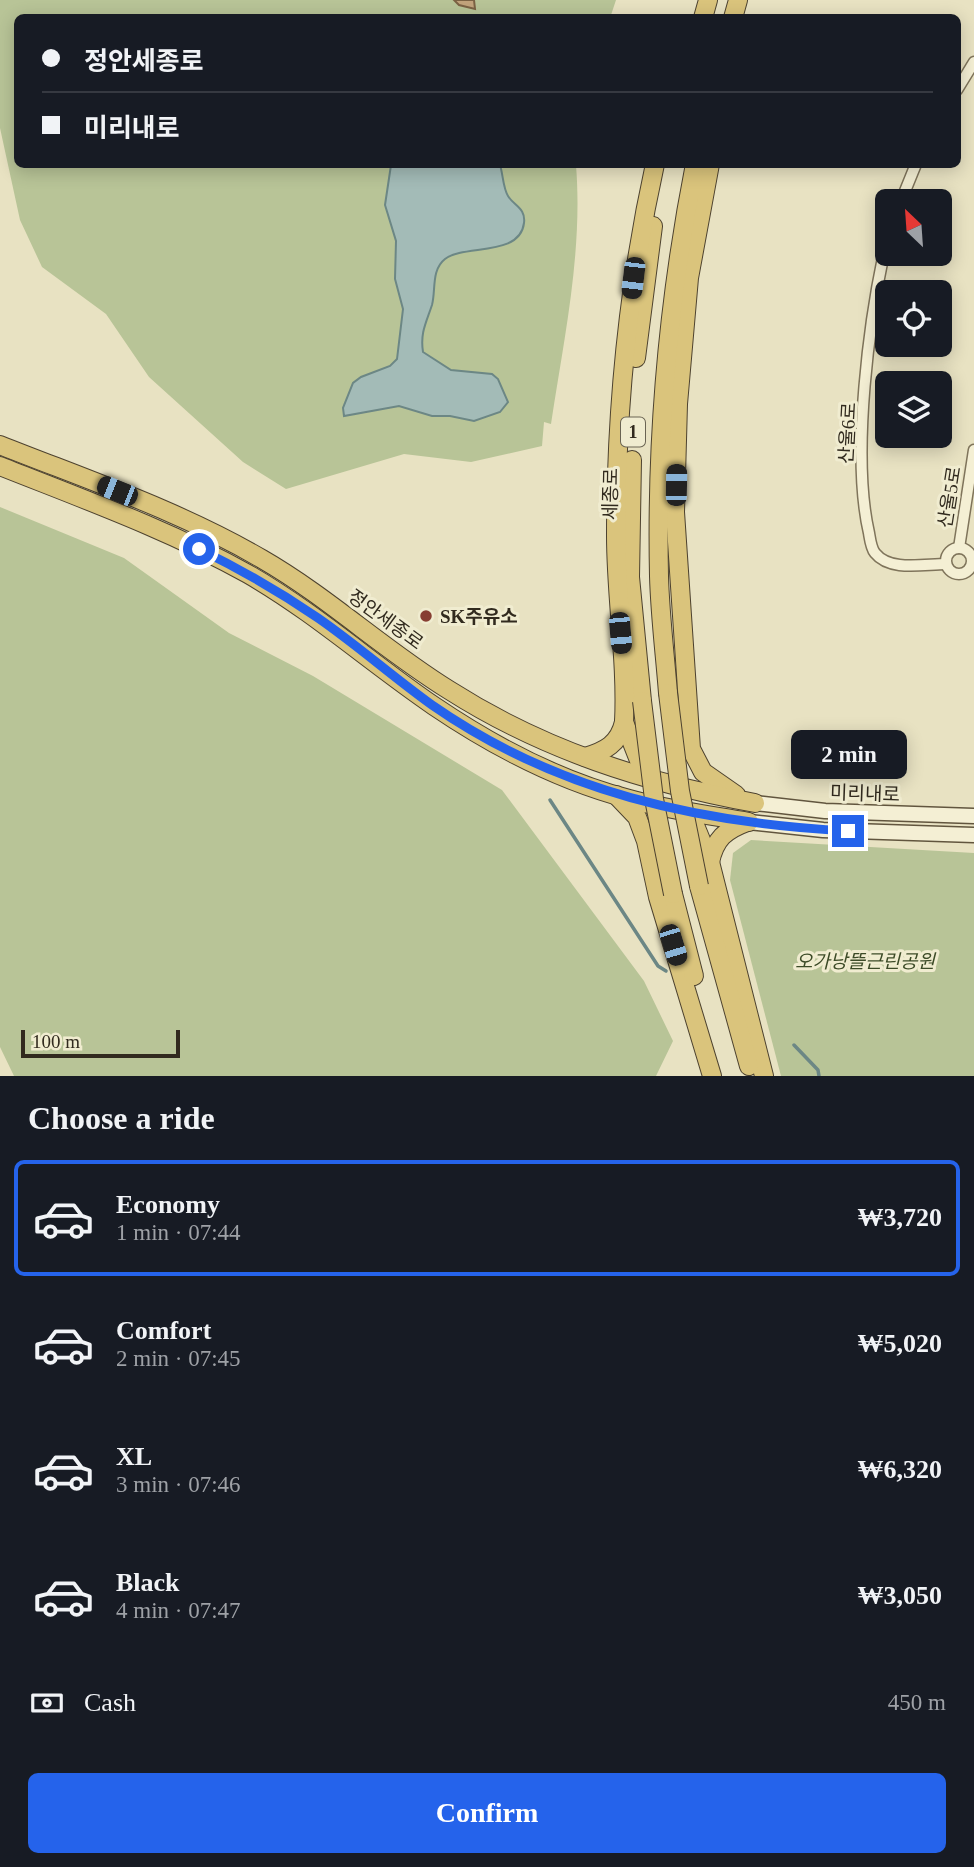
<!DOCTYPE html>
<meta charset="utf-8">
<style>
:root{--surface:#171b24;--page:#242831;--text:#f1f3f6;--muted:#9ea1a6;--line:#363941;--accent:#2563eb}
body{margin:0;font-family:"Times New Roman","Noto Sans KR",serif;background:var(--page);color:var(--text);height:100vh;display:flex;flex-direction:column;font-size:26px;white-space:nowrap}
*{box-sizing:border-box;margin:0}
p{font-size:23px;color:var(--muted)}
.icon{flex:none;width:38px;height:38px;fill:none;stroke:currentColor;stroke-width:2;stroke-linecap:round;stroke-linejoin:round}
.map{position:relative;height:1076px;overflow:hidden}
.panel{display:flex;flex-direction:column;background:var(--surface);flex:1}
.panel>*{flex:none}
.hud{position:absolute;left:14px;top:14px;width:947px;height:154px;border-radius:10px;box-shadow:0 4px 18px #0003;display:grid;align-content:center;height:154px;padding:0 28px;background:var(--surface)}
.needle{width:46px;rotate:335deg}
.controls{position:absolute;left:875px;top:189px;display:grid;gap:14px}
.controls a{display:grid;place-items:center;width:77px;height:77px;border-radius:10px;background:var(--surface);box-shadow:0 4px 18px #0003;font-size:35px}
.scale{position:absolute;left:21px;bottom:18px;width:159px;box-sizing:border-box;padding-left:7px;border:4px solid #312a1e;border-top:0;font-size:19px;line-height:24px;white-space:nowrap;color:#312a1e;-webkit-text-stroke:5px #f0ecd0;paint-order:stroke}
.end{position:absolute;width:32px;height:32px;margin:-16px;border:9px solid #2563eb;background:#fff;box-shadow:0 0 0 4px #fff}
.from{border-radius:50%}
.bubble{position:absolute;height:49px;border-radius:10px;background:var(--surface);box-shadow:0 4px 18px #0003;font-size:23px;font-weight:700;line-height:49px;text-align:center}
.car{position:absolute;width:21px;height:42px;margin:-21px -10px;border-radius:9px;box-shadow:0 0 5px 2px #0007;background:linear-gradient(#222 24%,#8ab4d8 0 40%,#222 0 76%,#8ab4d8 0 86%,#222 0)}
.hud b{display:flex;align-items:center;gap:24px;height:66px;font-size:26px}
.hud b+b{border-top:2px solid var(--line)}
.hud i{width:18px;height:18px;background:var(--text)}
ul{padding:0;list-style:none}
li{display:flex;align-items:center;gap:21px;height:116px;margin:0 14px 10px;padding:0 14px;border:4px solid transparent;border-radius:10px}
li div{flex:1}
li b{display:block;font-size:26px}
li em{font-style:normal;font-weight:700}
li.on{border-color:var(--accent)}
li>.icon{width:63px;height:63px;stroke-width:1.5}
h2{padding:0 28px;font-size:32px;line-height:84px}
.pay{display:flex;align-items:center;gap:18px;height:77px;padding:0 28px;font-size:26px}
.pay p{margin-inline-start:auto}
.button{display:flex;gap:14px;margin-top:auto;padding:14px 28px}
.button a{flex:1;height:80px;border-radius:10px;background:var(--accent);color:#fff;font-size:28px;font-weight:700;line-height:80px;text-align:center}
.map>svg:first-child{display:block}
.green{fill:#b8c497}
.water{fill:#a3bbb7;stroke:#6c8785;stroke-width:2}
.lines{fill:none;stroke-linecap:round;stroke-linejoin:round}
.stream{stroke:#6c8785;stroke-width:3.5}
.building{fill:#c2a37c;stroke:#7b6244;stroke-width:2}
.minor-casing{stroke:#7f745b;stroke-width:13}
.secondary-casing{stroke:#61553e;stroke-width:17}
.trunk-casing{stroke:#4d422f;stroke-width:20}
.minor{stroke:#f4efd4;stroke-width:10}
.secondary{stroke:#f4efd4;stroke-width:14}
.trunk{stroke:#dac47c;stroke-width:18}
.trunk-bridge-casing{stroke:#4d422f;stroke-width:20;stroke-linecap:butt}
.trunk-bridge{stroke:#dac47c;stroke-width:18}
.route{stroke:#2563eb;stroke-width:9}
.poi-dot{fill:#873e32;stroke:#f0ecd0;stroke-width:2.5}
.labels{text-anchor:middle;stroke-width:6;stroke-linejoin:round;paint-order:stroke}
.shield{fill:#f0ecd0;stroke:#6a6453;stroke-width:2}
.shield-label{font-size:18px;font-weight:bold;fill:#312a1e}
.street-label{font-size:19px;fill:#312a1e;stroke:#f0ecd0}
.poi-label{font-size:19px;font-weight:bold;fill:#312a1e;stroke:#f0ecd0;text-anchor:start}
.park-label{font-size:19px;font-style:italic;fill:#3c4b27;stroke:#f0ecd0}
</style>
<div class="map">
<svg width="974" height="1076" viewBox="0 0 974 1076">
<rect width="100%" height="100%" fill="#e8e2c2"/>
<g class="green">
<path d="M0,0H616L610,18H18V164L576,165C583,252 564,338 551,424L544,422L542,446L471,462L404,454L286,489L243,462L149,377L106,314L42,267L20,220L0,128Z"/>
<path d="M0,507L124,558L229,633L313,676L502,790L644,981L673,1041L656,1076H14L0,1047Z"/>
<path d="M751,840L974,853V1076H781L730,880L733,853Z"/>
</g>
<path class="water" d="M391,165H500C503,174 503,188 508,196C514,206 526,208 524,223C520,257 464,244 445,259C431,270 436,290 432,305C426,323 420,333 423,352L451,370L492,374L498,379L508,402L500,412L474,421L450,416H432L399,406L344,416L343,408L353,383L361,377L390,366L397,359L403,309L395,279L396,241L385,205Z"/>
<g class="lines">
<g class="stream">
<path d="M550,800L658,966L666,971"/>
<path d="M794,1045L818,1070L819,1076"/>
</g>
</g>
<path class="building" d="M454,0H474L475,9L459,5Z"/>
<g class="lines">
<g class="minor-casing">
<g id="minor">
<path d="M957,90L974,62"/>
<path d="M901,201L916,164"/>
<path d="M887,239C869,318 851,455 869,533C870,539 871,548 875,553C890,572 924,564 946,564"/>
<path d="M959,548L974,450"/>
<circle cx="959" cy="561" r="13"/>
</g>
</g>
<g class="secondary-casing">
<g id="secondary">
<path d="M755,803L825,811L974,816"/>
<path d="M749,822L823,830L974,835"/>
</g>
</g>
<g class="trunk-casing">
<g id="trunk">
<path d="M703,18L708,0"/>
<path d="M733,18L738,0"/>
<path d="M710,164L689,278L678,404L675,512L691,749L703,772L736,795"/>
<path d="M636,358L653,226"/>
<path d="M0,445C88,480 180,511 262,559C328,597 384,650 449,690C543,750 646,783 755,803"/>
<path d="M632,460L630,577L642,701"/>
<path d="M0,466C83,499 169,530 248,574C314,612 371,663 434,706C493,746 560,781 629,799C668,810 709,815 749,822"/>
<path d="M668,693C665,654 660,615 659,576C656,437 668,301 695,164"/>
<path d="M624,722L640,763L655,783"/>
<path d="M585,757C605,751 619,744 624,722C627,661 616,598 616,536C616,411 628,286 655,164"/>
<path d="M616,795L637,817L646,841L658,897L712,1076"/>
<path d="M682,810L694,823L710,862L764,1076"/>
<path d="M710,862C715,839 725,830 747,822"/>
<path d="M699,886L749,1066"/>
<path d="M673,894L694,976"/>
</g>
</g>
<use href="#minor" class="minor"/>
<use href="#secondary" class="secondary"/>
<use href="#trunk" class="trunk"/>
<g class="trunk-bridge-casing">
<g id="trunk-bridge">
<path d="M668,693L680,791L699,886"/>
<path d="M642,701L654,799L673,894"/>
</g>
</g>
<use href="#trunk-bridge" class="trunk-bridge"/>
</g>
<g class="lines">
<path class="route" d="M199,549C240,569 280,592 318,618C357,645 393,677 432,705C557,792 698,823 848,831"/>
</g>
<circle class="poi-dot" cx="426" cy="616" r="7"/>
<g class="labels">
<rect class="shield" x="621" y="417.5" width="24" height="29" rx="5"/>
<g class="shield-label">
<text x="633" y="438">1</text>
</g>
<g class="street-label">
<text transform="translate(847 433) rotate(-87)" y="7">산울6로</text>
<text transform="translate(610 494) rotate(-89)" y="7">세종로</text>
<text transform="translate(949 497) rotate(-81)" y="7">산울5로</text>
<text transform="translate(386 619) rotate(36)" y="7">정안세종로</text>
<text transform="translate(865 793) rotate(2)" y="7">미리내로</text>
</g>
<g class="poi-label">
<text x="440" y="623">SK주유소</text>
</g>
<g class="park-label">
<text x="865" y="968">오가낭뜰근린공원</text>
</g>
</g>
</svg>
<div class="controls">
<a><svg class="needle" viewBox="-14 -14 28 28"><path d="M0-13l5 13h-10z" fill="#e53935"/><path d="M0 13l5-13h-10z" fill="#9ea1a6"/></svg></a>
<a><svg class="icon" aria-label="locate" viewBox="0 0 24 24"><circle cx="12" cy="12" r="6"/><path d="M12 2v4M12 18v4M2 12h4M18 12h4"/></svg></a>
<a><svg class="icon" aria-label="layers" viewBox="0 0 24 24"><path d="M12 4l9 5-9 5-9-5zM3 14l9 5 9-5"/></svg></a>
</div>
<div class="scale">100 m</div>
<i class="end from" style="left:199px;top:549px"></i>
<i class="end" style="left:848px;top:831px"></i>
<div class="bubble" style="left:791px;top:730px;width:116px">2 min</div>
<i class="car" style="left:633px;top:278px;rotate:187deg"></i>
<i class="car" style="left:676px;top:485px;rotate:1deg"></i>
<i class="car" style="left:117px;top:491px;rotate:292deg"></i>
<i class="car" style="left:620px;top:633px;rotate:175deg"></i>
<i class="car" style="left:673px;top:945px;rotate:163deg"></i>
<div class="hud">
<b><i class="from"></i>정안세종로</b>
<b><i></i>미리내로</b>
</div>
</div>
<section class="panel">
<h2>Choose a ride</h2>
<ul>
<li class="on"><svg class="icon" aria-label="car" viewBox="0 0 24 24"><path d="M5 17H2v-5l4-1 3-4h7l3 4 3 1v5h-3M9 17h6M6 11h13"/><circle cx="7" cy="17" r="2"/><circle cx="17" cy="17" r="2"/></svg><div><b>Economy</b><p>1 min · 07:44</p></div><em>₩3,720</em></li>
<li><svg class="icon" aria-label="car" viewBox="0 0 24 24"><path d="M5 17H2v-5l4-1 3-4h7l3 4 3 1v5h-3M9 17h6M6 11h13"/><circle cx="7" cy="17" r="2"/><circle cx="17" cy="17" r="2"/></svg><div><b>Comfort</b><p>2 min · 07:45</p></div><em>₩5,020</em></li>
<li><svg class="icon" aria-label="car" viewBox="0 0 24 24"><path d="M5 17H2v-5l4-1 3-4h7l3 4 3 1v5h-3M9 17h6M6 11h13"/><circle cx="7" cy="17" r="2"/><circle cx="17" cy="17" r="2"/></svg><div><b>XL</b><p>3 min · 07:46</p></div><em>₩6,320</em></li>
<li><svg class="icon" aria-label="car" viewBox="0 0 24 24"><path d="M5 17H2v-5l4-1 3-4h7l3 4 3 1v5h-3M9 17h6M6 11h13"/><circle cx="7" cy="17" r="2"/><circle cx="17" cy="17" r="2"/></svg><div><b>Black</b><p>4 min · 07:47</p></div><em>₩3,050</em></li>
</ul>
<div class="pay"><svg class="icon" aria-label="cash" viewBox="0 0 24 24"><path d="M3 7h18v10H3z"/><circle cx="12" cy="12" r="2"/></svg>Cash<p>450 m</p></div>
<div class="button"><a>Confirm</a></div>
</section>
